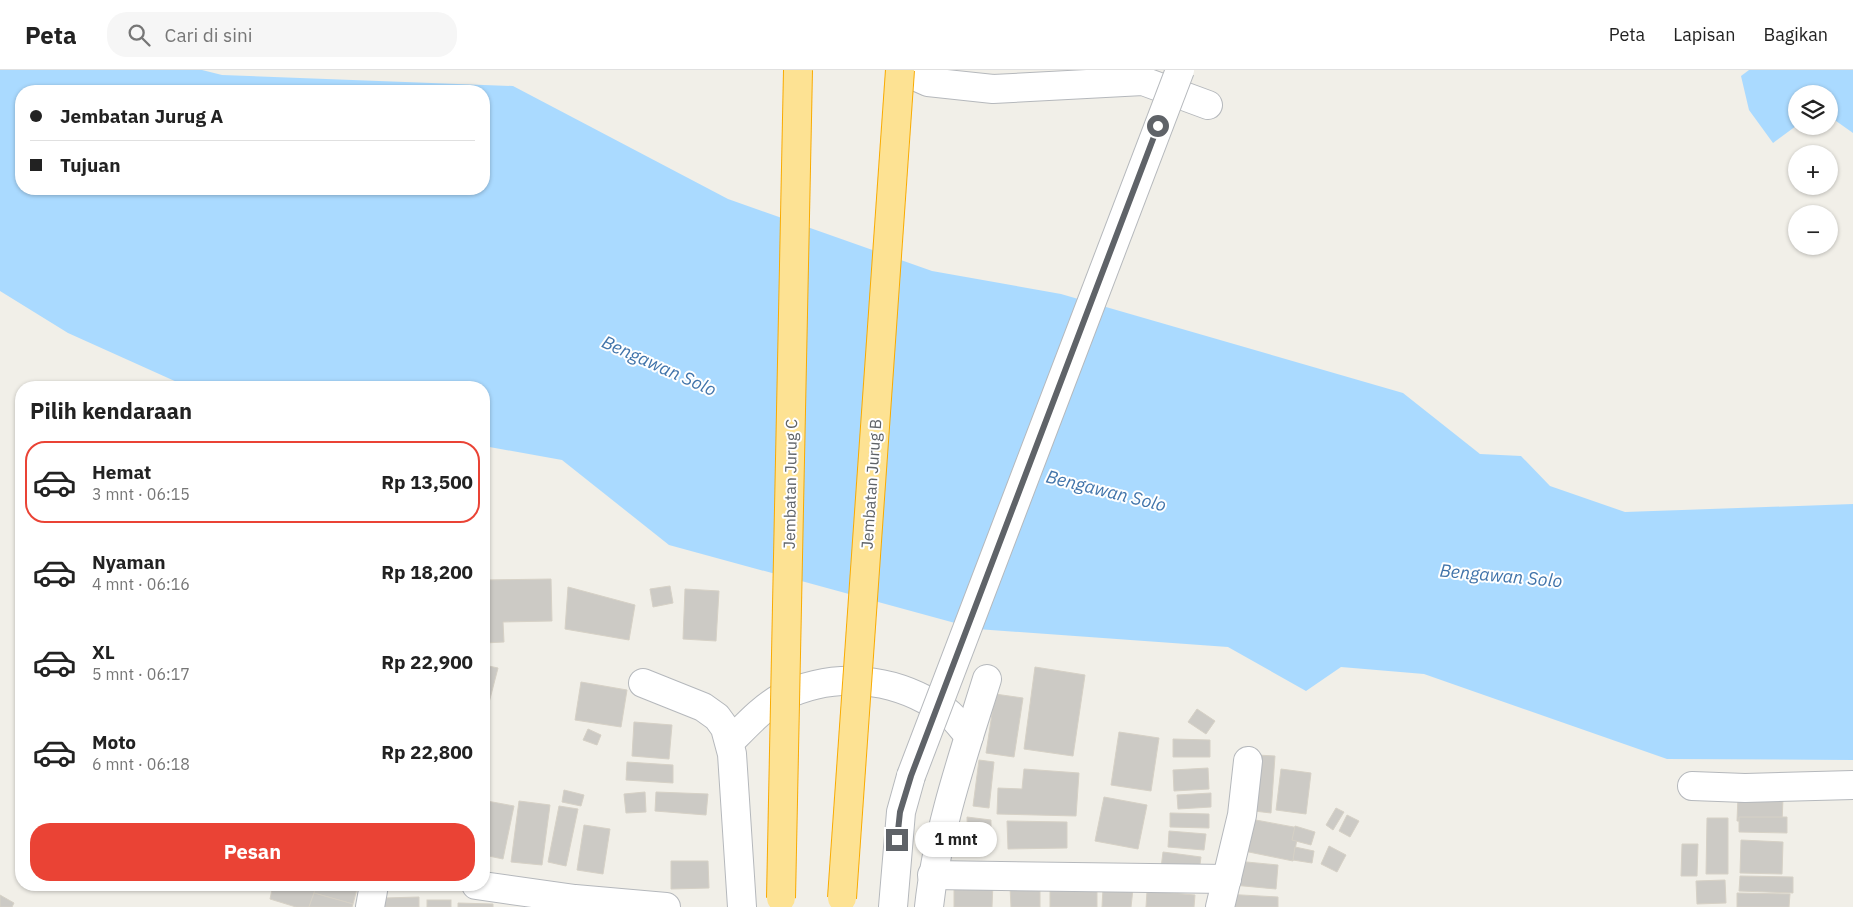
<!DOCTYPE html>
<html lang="id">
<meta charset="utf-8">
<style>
:root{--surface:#fff;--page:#f6f6f6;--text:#222;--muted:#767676;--line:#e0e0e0;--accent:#ea4335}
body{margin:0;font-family:"IBM Plex Sans",sans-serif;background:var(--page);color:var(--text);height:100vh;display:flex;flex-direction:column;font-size:19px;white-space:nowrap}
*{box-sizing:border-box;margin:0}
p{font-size:16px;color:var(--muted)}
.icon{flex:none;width:28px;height:28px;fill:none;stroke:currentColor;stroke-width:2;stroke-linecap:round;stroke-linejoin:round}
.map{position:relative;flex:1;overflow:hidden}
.panel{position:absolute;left:15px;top:311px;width:475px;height:510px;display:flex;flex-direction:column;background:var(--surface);border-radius:20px;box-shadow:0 1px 4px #0004}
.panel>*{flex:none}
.guide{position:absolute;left:15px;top:15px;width:475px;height:110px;border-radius:20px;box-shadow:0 1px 4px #0004;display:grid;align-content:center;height:110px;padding:0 15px;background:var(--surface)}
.buttons{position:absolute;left:1788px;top:15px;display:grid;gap:10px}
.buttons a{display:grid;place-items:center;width:50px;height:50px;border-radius:50%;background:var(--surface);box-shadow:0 1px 4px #0004;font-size:25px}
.end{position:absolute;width:22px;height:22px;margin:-11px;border:6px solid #5f6368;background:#fff;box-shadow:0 0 0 2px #fff}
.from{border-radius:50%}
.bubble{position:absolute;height:35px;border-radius:18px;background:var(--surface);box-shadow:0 1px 4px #0004;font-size:16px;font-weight:700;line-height:35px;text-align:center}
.guide b{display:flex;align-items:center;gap:18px;height:48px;font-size:19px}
.guide b+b{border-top:1px solid var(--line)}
.guide i{width:12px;height:12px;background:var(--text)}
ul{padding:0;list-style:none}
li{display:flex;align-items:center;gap:15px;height:82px;margin:0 10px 8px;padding:0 5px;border:2px solid transparent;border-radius:20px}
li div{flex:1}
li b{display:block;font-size:19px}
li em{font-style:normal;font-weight:700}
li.on{border-color:var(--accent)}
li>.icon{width:45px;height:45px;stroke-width:1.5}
h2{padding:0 15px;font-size:22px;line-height:60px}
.primary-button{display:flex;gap:10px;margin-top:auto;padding:10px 15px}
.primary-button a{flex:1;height:58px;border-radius:20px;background:var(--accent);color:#fff;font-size:20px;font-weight:700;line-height:58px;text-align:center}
header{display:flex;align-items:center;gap:30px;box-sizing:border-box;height:70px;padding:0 25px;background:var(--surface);border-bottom:1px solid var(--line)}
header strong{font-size:24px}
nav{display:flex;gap:28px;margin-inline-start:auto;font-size:18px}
.search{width:350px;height:45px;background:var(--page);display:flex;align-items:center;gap:12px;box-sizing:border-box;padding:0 18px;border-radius:20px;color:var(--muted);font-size:19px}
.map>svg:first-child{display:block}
.water{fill:#aadaff;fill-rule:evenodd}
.building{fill:#cccac5;stroke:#d6d1c6}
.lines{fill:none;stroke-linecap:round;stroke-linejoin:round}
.minor-casing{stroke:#b5b8bc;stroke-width:30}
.minor{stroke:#fff;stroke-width:28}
.minor-bridge-casing{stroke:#b5b8bc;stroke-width:30;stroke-linecap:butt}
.highway-bridge-casing{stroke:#f9ab00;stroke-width:30;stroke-linecap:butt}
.minor-bridge{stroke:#fff;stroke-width:28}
.highway-bridge{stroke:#fde293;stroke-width:28}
.route{stroke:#5f6368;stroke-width:6}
.labels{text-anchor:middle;stroke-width:4;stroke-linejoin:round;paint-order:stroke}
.street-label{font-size:16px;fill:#5f6368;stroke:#fff}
.water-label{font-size:18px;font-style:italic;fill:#4174aa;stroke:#fff}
</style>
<header>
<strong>Peta</strong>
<div class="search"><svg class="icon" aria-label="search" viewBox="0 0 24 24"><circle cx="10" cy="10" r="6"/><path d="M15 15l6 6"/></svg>Cari di sini</div>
<nav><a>Peta</a><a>Lapisan</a><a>Bagikan</a></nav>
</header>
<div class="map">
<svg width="1853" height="837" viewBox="0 0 1853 837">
<rect width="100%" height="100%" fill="#f1efe8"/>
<g class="water">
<path d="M0,0H202L222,5L513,16L728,129L932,201L1061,224L1403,323L1480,384L1521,386L1550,416L1625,442L1853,434V690L1667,689L1424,604L1341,597L1306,621L1228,577L977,559L669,475L562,390L484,376V318L188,317L68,263L0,221ZM21,21H484V119H21Z"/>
<path d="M1749,0H1853V63L1829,46V24H1796V56L1773,73L1749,40L1741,6Z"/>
</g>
<g class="building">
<path d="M551,509L552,551L503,552L504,572L484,573V510Z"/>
<path d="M670,516L673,533L653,537L650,519Z"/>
<path d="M568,517L635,535L629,570L565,559Z"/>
<path d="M685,519L719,521L716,571L683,569Z"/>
<path d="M484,595L498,598L484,652Z"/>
<path d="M1035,597L1085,605L1073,686L1024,679Z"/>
<path d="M581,612L627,620L621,657L575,650Z"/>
<path d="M995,624L1023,628L1014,687L986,683Z"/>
<path d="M1197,639L1215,651L1206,664L1188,652Z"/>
<path d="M634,652L672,655L669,689L632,686Z"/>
<path d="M588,659L601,665L597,675L583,670Z"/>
<path d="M1119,662L1159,668L1151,721L1111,715Z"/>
<path d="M1173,669L1210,670V687H1173Z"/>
<path d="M1257,685L1275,686L1271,743L1254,741Z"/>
<path d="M979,690L994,692L989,738L973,736Z"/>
<path d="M627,692L673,695V713L626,710Z"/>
<path d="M1208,698L1209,719L1174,721L1173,700Z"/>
<path d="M1024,699L1079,703L1076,746L997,744L998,718L1022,719Z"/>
<path d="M1281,699L1311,703L1306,744L1276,740Z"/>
<path d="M564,720L584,725L581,736L562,732Z"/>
<path d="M645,722L646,742L626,743L624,724Z"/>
<path d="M656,722L708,724L706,745L655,741Z"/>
<path d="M1211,723V737L1178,739L1177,725Z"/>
<path d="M1738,726L1783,728L1782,753L1737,751Z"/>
<path d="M1104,727L1147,735L1138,779L1095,771Z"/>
<path d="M487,731L514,736L503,789L484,785V747Z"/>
<path d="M519,731L550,735L542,795L511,792Z"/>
<path d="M559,736L578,739L566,796L548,792Z"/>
<path d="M1336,738L1344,742L1333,760L1326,755Z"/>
<path d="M1170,743L1209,744V758L1170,757Z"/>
<path d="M1347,745L1359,751L1350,767L1339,761Z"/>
<path d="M967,747L991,750V778L968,777Z"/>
<path d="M1739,747H1787V763L1739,762Z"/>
<path d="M1245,748L1299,758L1293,791L1239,780Z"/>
<path d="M1707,748H1728V804H1706Z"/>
<path d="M1007,751L1067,752V778L1008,779Z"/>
<path d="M584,755L610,759L603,804L577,800Z"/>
<path d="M1295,756L1315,762L1311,775L1292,770Z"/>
<path d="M1169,761L1206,764L1204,780L1168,777Z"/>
<path d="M1741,770L1783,772L1782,804L1740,803Z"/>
<path d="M1682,774H1698L1697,806H1681Z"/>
<path d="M1329,776L1346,785L1337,802L1321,794Z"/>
<path d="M1295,777L1314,781L1312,793L1293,790Z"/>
<path d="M1163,782L1201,787L1199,802L1161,798Z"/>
<path d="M671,791H708L709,818L671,819Z"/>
<path d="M1236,791L1278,795L1276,819L1233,815Z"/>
<path d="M1740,806L1793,807V823L1739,821Z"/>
<path d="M1725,810L1726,833L1697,834L1696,811Z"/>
<path d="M954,813H993L992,837H954Z"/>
<path d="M273,815H317L309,837H296L270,829Z"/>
<path d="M317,815H358L353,834L314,823Z"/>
<rect x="1050" y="815" width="47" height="22"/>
<path d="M1010,817H1040V837H1011Z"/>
<path d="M1103,818L1133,819L1131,837H1102Z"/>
<path d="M1147,821L1195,825L1194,837H1146Z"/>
<path d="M314,823L353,834L352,837H309Z"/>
<path d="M1737,823L1790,824L1789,837H1737Z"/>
<path d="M1224,824L1278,827V837H1224Z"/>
<path d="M0,825L14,833L12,837H0Z"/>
<path d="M419,827V837H382L385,828Z"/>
<rect x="427" y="830" width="24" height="7"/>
<path d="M458,833L493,834V837H458Z"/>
</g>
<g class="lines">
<g class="minor-casing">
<g id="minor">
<path d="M901,0L928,12L993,19L1143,11L1208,35"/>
<path d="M643,613L703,637L717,647L725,658L732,684L742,837"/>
<path d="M730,672C746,656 762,638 782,627C828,604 881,606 926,630C933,633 941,636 946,641C955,648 962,658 969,666"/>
<path d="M1692,716L1745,718L1853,715"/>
<path d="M932,805L1227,809"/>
<path d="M476,815L575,829L666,837"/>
<path d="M370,837L374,815"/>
<path d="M893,837L901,742L911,706"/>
<path d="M929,837C937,760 964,683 987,609"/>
<path d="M1220,837L1242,745L1248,691"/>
</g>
</g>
<use href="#minor" class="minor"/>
<g class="minor-bridge-casing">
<path id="minor-bridge" d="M911,706L1180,0"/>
</g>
<g class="highway-bridge-casing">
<g id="highway-bridge">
<path d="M781,828L798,0"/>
<path d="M842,828L900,0"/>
</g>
</g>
<use href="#minor-bridge" class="minor-bridge"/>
<use href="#highway-bridge" class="highway-bridge"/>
</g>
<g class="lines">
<path class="route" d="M897,770L900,742L911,706L1158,56"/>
</g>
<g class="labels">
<g class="street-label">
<text transform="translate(790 414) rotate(-89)" y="6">Jembatan Jurug C</text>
<text transform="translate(871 414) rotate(-86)" y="6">Jembatan Jurug B</text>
</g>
<g class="water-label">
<text transform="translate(659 296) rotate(24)" y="6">Bengawan Solo</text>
<text transform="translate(1106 421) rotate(14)" y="6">Bengawan Solo</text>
<text transform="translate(1501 506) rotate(5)" y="6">Bengawan Solo</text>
</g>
</g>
</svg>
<div class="buttons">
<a><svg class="icon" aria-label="layers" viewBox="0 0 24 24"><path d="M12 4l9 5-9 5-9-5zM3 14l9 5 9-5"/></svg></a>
<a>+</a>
<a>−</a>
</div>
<i class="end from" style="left:1158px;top:56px"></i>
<i class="end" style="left:897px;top:770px"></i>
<div class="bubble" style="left:915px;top:752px;width:82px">1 mnt</div>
<div class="guide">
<b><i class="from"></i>Jembatan Jurug A</b>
<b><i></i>Tujuan</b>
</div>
<section class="panel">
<h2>Pilih kendaraan</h2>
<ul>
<li class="on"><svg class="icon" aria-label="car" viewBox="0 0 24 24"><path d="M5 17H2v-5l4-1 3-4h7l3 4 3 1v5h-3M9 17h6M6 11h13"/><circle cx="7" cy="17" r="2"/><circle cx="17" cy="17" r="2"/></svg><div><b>Hemat</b><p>3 mnt · 06:15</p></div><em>Rp 13,500</em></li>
<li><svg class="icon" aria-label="car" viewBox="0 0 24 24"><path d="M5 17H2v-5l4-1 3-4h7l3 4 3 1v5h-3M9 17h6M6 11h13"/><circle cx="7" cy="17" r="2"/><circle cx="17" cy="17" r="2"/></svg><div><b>Nyaman</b><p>4 mnt · 06:16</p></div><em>Rp 18,200</em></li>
<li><svg class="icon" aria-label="car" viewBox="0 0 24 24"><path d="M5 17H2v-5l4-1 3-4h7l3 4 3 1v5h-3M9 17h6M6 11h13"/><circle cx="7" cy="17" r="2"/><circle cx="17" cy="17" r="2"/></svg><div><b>XL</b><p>5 mnt · 06:17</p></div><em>Rp 22,900</em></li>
<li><svg class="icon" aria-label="car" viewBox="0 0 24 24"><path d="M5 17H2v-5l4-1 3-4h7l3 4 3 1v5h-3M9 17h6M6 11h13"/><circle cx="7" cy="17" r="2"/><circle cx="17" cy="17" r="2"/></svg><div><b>Moto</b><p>6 mnt · 06:18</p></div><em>Rp 22,800</em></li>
</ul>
<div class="primary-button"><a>Pesan</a></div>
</section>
</div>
